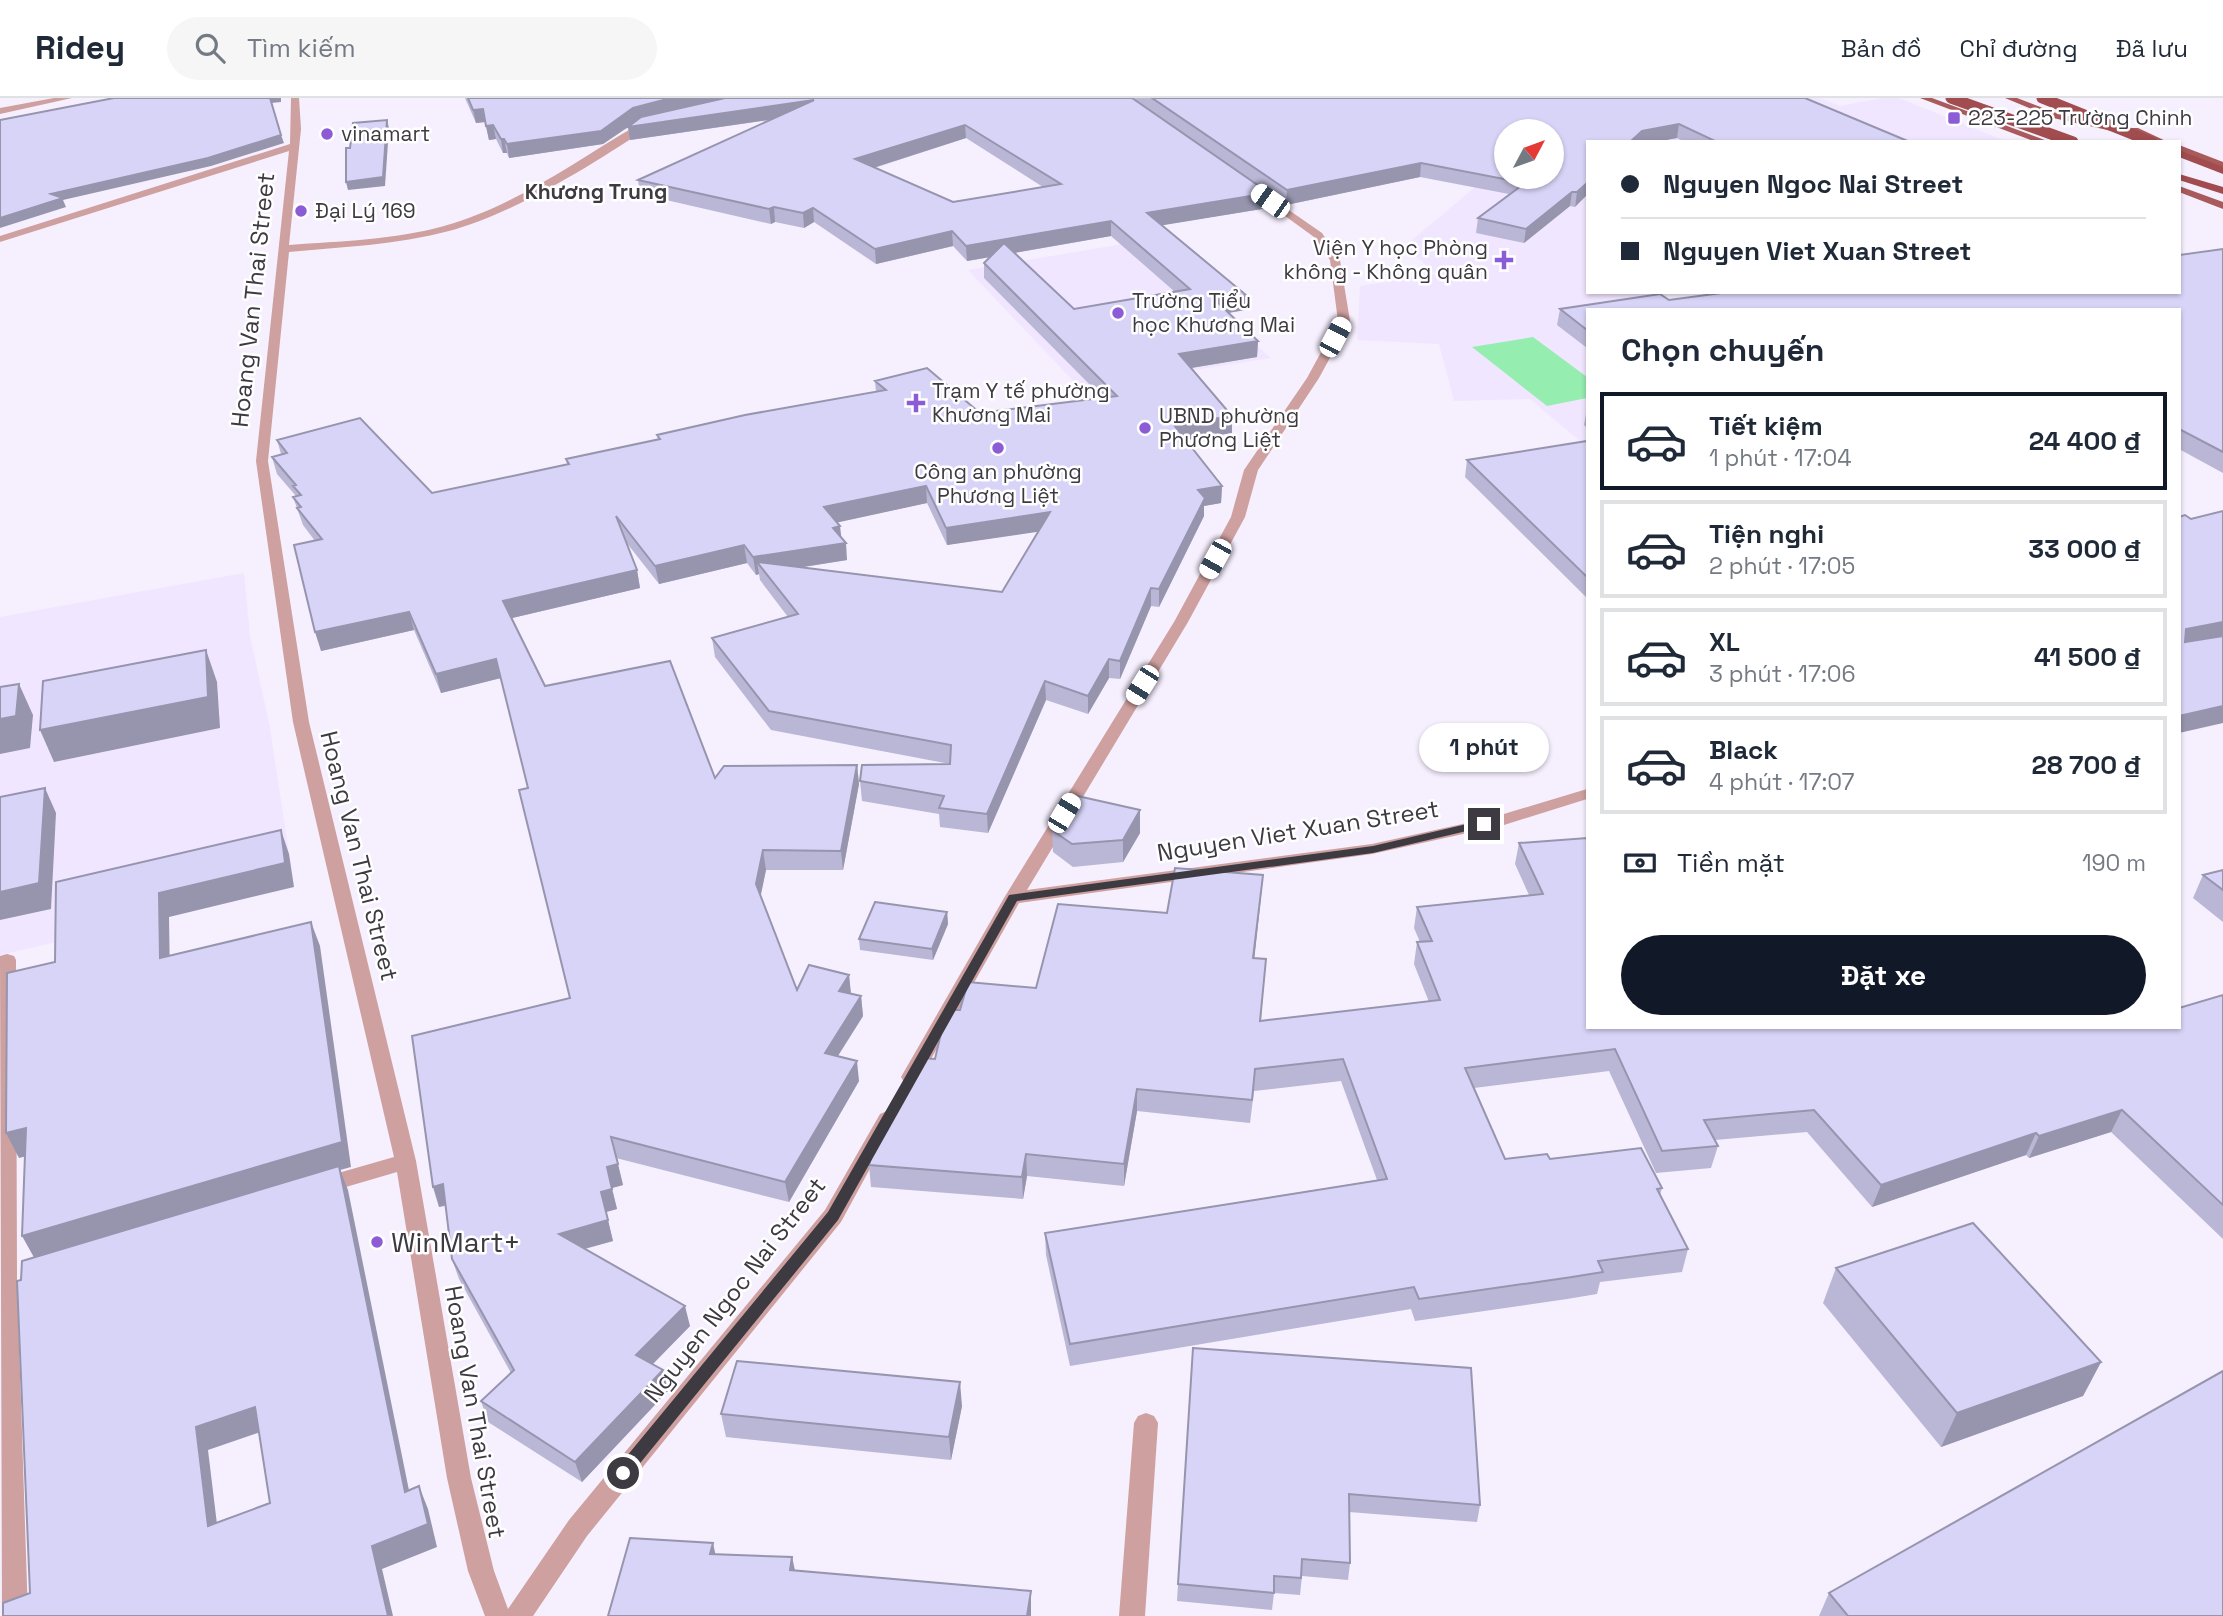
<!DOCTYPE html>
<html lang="vi">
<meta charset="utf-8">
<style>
:root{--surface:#fff;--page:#f6f6f7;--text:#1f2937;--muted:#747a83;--line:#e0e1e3;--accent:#111827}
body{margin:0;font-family:"Space Grotesk",sans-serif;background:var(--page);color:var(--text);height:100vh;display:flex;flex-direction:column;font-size:26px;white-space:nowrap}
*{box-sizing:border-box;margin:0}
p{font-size:23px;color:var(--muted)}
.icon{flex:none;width:38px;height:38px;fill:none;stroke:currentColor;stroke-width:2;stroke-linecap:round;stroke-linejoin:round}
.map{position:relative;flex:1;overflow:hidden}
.side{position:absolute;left:1586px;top:210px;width:595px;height:721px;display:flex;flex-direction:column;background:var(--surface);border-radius:0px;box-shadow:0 2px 5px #0004}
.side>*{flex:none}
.banner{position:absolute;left:1586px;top:42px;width:595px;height:154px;border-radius:0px;box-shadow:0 2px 5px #0004;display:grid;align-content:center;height:154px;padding:0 35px;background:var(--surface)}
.needle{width:46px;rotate:49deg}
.fabs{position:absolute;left:1494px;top:21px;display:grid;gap:14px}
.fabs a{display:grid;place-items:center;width:70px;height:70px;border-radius:50%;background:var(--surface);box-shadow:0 2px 5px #0004;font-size:35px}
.end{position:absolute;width:32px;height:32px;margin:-16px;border:9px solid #3e3a41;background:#fff;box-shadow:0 0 0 4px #fff}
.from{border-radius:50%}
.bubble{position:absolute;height:49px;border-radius:24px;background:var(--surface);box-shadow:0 2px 5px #0004;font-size:23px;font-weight:700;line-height:49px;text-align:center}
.car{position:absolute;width:21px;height:42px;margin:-21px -10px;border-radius:9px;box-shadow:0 0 5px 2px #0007;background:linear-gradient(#fff 24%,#345 0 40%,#fff 0 76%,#345 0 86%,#fff 0)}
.banner b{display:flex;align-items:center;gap:24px;height:66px;font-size:26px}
.banner b+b{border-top:2px solid var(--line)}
.banner i{width:18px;height:18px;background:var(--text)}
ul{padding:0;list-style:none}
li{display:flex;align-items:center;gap:21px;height:98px;margin:0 14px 10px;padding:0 21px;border:4px solid var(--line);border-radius:0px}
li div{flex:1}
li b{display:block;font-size:26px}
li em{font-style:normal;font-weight:700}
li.selected{border-color:var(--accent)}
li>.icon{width:63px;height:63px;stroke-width:1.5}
h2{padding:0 35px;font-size:32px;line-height:84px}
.pay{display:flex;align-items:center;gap:18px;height:77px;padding:0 35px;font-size:26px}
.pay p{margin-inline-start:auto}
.primary-button{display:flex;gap:14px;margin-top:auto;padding:14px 35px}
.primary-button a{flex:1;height:80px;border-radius:42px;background:var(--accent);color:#fff;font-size:28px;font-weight:700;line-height:80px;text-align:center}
header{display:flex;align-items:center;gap:42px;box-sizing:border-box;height:98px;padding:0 35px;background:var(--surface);border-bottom:2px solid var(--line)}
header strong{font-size:33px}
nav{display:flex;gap:38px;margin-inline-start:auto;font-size:24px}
.search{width:490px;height:63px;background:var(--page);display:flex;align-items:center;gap:18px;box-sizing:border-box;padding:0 24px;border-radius:38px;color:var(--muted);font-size:26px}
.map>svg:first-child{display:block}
.built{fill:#f1e6ff}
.green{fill:#95edb0}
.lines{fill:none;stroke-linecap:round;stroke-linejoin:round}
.minor{fill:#cea09f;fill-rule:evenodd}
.primary{fill:#a95a5a;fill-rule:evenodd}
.trunk{fill:#a14c4e;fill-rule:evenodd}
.trunk-bridge{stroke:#a14c4e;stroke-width:11}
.wall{fill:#bab6d5;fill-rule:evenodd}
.shaded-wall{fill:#9794ae}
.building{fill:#d8d4f8;stroke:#9794ae;stroke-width:2;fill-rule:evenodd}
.route{fill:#3e3a41}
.poi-dot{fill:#8b5cd6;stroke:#fff;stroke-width:2.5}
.labels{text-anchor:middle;stroke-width:5;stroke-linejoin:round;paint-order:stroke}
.far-poi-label{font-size:21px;fill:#3e3a41;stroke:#fff;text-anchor:start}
.far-neighbourhood-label{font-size:21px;font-weight:bold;fill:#3e3a41;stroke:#fff}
.street-label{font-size:24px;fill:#3e3a41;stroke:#fff}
.near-poi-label{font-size:28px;fill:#3e3a41;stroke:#fff;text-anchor:start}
</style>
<header>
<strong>Ridey</strong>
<div class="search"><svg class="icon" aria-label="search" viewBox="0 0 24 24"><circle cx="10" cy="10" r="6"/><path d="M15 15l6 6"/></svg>Tìm kiếm</div>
<nav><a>Bản đồ</a><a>Chỉ đường</a><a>Đã lưu</a></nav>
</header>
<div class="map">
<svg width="2223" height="1518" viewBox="0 0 2223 1518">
<rect width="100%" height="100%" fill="#f6effe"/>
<g class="built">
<path d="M1550,0H1820L1840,8L1882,0H1899L2008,44H1587V194H1659L1605,212H1587V349L1530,301L1454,303L1439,246L1357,242L1360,188L1436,176L1405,148L1507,62V79H1552Z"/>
<path d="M1159,140L1245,212L1210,218L1225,220L1271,260L1080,290L968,172Z"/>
<path d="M244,475L250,538L270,630L294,789L0,857V519Z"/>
</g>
<path class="green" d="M1533,239L1587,279V300L1547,308L1472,249Z"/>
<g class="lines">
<g class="minor">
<path d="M54,0H72L0,16V10Z"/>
<path d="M291,0H299L301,31L289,147C341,143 394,142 444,128C513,109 573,65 634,29L648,23L653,26C596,65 515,115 449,133C396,147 342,149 289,154L268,363L309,624L416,1063L471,1380L494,1473L508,1511L569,1422L825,1112L880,1016L887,1013L894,1016L897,1021L841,1124L587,1438L533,1518H485L468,1473L447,1380L397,1074L322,1096L314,1094L311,1088L314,1082L394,1059L293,624L256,363L289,53L0,144V138L290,46Z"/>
<path d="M1251,86L1322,135L1340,162L1350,223L1319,280L1258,372L1245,419L1188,524L1027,792L1372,746L1494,719L1587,691V701L1504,727L1372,756L1019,805L918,984L911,986L904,984L901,979L1004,800L1174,524L1231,419L1244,372L1307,280L1338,223L1330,162L1314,139L1248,91V87Z"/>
<path d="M7,856L14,858L16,862L17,1183L28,1518H2L0,858Z"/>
<path d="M1146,1315L1154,1318L1158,1325L1145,1518H1119L1134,1325L1138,1318Z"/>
</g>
<g class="primary">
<path d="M1920,0H1932L2050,44H2036Z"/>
<path d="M2005,0H2017L2059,16L2117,30L2112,33L2053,20Z"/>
<path d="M2132,30H2138L2168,44H2154L2132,34Z"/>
<path d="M2179,47L2223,64V70L2179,53Z"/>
<path d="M2179,88L2223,104V111L2179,94Z"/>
</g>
<g class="trunk">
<path d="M2179,52L2223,69V76L2179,59Z"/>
<path d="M2179,76L2223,89V96L2179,82Z"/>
</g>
<g class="trunk-bridge">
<path d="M1951,0L2073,44"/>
<path d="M2042,0L2152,44"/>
</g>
</g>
<g class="wall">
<path d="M465,0H1132L1268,110L1161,127L1246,197L1245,212L1229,215L1258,243L1257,259L1191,270L1232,318V335L1186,342L1222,388L1221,405L1204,408V418L1159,509L1151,508L1120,581L1109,580L1088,616L1046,602L988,735L940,729L939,716L862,703L860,683L950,666L771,632L715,559L712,540L788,519L760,482L759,476L756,477L747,465L659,486L626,444L637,472L640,490L512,520L545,588L715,680L857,667L859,686L843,772H766L760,798L797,892L849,877L851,896L861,898L863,918L838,958L859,983L789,1104L616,1060L623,1087L612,1090L617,1111L606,1114L613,1143L585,1151L690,1228L652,1267L668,1293L582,1384L488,1324L481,1303L511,1275L459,1181L452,1161L445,1108L439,1109L570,900L528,690L501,580L441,595L414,532L321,553L315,443L303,427L293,399L296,398L277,376L272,359L281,356L277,342L432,395L567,366L566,361L658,342L657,337L876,294L875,283L980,315L1103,300L984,180V165L991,159L967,163L953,148L876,166L814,124L804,130L775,124L771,126L640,96L638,82L770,22L630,42L628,29L603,46L509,60L507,55H503L496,41L489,42L485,24L476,25ZM966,40L1043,89L953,104L874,70ZM1111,138L1175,194L1074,211L1014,155ZM927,405L947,447L1038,433L1002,494L802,469L847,462L837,424Z"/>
<path d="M1133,0H1805L1910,44H1685L1677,40L1655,44H1587L1575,109L1570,108L1524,145L1476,135L1478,120L1509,96L1420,79L1286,107Z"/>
<path d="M2223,151V375L2179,351V212H1587V250L1557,227L1560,211L1669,202L2179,194Z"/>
<path d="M1587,311V330L1584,327Z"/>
<path d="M1587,343V500L1465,379L1467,362Z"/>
<path d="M1052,732L1140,735L1123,764L1073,769L1053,754Z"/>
<path d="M1587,740V929H2179L2223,897V1141L2111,1034L2029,1060L2026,1057L1872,1109L1807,1034L1715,1042L1718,1048L1711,1070L1656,1075L1609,973L1474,990L1505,1061H1550L1662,1090L1660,1097L1688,1151L1682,1174L1600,1184L1597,1196L1567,1201L1415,1223L1411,1211L1070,1268L1046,1157L1045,1135L1377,1082L1341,983L1254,993L1250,1025L1137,1013L1124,1088L1027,1078L1023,1101L871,1089L869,1067L935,961L960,912L1036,890L1167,815L1263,777L1254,860L1264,883L1261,923L1429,904L1414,866L1417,844H1420L1414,830L1417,809L1529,797L1515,766L1519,745Z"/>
<path d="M2223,772V824L2193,800L2203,777Z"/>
<path d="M947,814L948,826L933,862L860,852L859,841Z"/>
<path d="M1836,1170L2101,1264L2083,1298L1941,1349L1823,1205Z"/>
<path d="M1193,1250L1480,1407L1477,1424L1349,1414L1350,1465L1348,1482L1302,1478L1300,1497L1274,1495L1272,1512L1177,1503Z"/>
<path d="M962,1308L951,1362L726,1339L721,1316Z"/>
<path d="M1829,1495L2223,1518H1819Z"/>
</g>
<g class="shaded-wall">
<path d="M270,0H281V4L271,5Z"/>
<path d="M671,0H736L814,2L815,15L630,42L628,29L603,46L509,60L507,46Z"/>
<path d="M483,11L485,24L476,25L473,12Z"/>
<path d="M387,22L389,30L385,88L348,92L346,84Z"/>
<path d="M1679,26L1677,40L1655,44H1630L1642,33Z"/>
<path d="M493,27L496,41L489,42L486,28Z"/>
<path d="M965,27L966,40L857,75L855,61Z"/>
<path d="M281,37L284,45L211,68L63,102L66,109L0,130V120L51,96Z"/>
<path d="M501,41H504L507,55H503Z"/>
<path d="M1421,65L1420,79L1286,107L1287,92Z"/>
<path d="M1587,85V97L1575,109L1577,94Z"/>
<path d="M1572,94L1570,108L1524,145L1526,131Z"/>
<path d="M1269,95L1268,110L1146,130L1147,115Z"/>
<path d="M774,109L775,124L771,126L769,111Z"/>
<path d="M813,110L814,124L804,130L803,115Z"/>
<path d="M1111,123V138L967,163L966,148Z"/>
<path d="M952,133L953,148L876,166L875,151Z"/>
<path d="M1246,197L1245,212L1215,217V202Z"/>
<path d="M1258,243L1257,259L1179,272V256Z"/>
<path d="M1232,318V335L1174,344V327Z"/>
<path d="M926,388L927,405L826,427L824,409Z"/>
<path d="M1222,388L1221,405L1204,408V418L1159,509V491L1198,392Z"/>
<path d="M1050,414V432L947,447L946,430Z"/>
<path d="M840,428L842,445H846L847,462L766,475L757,464L759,476L756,477L753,459L833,430Z"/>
<path d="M744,447L747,465L659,486L655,468Z"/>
<path d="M637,472L640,490L508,521L503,503Z"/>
<path d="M1151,490V508L1120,581V563Z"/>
<path d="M409,514L414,532L321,553L315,534Z"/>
<path d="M2223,524V539L2179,549L2186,531Z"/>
<path d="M206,552L217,584L220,630L54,664L40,632Z"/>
<path d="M496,561L501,580L441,595L436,576Z"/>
<path d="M1109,561V580L1088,616V598Z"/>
<path d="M1045,583L1046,602L988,735L987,716Z"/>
<path d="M19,586L33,617L30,650L0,656V621Z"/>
<path d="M2223,608V625L2179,635V618Z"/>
<path d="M857,667L859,686L843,772L841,753Z"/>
<path d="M45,690L56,715L51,811L0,822V794Z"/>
<path d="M1140,712V735L1123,764V742Z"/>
<path d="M281,732L289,756L294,789L169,819L170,884L160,860L159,795Z"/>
<path d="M763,752L766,772L759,806L756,786Z"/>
<path d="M1263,777L1261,799L1252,882L1253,860Z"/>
<path d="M947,814L948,826L933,862L932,851Z"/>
<path d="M311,824L320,848L351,1069L340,1072L348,1092L414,1417L405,1394L36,1163L22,1138Z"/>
<path d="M849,877L851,897L839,893Z"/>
<path d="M861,898L863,918L827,975L825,955Z"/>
<path d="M857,963L859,983L789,1104L785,1084Z"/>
<path d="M1137,991V1013L1124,1088V1066Z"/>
<path d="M2122,1012L2111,1034L2029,1060L2039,1038Z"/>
<path d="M26,1030L39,1055L19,1060L6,1035Z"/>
<path d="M2036,1035L2026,1057L1872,1109L1881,1087Z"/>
<path d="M1026,1056L1027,1078L1023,1101L1022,1079Z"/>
<path d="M618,1066L623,1087L612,1090L607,1069Z"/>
<path d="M443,1086L449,1106L439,1109L433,1089Z"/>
<path d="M612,1091L617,1111L606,1114L613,1143L565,1156L559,1136L601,1094Z"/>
<path d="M685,1208L690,1228L641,1278L636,1257Z"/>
<path d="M2101,1264L2083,1298L1941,1349L1957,1315Z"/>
<path d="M663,1272L668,1293L582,1384L575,1364Z"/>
<path d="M960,1284L962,1308L951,1362L949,1339Z"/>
<path d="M255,1309L266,1332L208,1352L220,1451L208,1428L196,1329Z"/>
<path d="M419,1388L428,1411L437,1449L382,1471L393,1518H388L372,1448Z"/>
<path d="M713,1445L718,1468L710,1456Z"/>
<path d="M792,1459L797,1481L790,1472Z"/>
<path d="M1031,1493V1518H1027Z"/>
</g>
<g class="building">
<path d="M114,0H270L281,37L208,60L51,96L63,100L0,120V22Z"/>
<path d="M468,0H671L633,10L601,33L507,46L504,41H501L493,27L486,28L483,11L473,12Z"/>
<path d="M725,0H1132L1269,95L1147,115L1246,197L1215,202L1258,243L1179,256L1232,318L1174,327L1222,388L1198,392L1205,400L1159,491L1151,490L1120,563L1109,561L1088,598L1045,583L987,716L939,710L944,698L860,683L862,667L950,666L951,647L769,613L712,540L798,516L757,464L1002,494L1050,414L946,430L926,388L824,409L840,428L833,430L846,445L753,459L744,447L655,468L616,418L637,472L503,503L545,588L670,563L715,680L724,668L857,667L841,753L763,752L756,786L797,892L809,867L849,877L839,893L861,898L825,955L857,963L785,1084L611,1039L618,1066L607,1069L612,1091L601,1094L608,1122L559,1136L685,1208L636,1257L663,1272L575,1364L481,1303L514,1272L452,1161L443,1086L433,1089L412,938L570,900L519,692L528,690L496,561L436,576L409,514L315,534L294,447L322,441L297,410L301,409L293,399L301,397L293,388L296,387L272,359L287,355L277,342L360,320L432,395L569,366L566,361L660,341L657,337L745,317L886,292L875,283L927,270L980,315L1117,298L984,165L1004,145L1074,211L1190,191L1111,123L966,148L952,133L875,151L813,110L803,115L774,109L769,111L638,82L814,2L628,29L641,19ZM965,27L1061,86L953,104L855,61Z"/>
<path d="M1152,0H1805L1910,44H1717L1679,26L1642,33L1630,44H1587V85L1577,94H1572L1526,131L1478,120L1525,85L1421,65L1287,92ZM1507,33H1552V79H1507Z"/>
<path d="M387,22L383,79L346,84V50H350L353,25Z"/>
<path d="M2223,151V354L2179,331V212H1587V232L1560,211L1660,196L1669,202L1729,194H2179V157Z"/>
<path d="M1587,343V479L1467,362Z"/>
<path d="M2223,413V524L2186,531L2185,544L2223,538V608L2179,618V419L2185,417L2191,421Z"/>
<path d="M206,552L208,599L40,632L43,583Z"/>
<path d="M19,586L16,618L0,621V589Z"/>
<path d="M45,690L39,785L0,794V699Z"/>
<path d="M1073,697L1140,712L1123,742L1072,746L1052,732Z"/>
<path d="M281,732L285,765L159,795L160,860L311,824L342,1044L22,1138L26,1030L6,1035L7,875L55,864L56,784Z"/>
<path d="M1587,740V929H2179V910L2223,897V1107L2122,1012L2039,1038L2036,1035L1881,1087L1814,1012L1704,1022L1718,1048L1662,1053L1615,951L1465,970L1505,1061L1547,1056L1550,1061L1641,1050L1662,1090L1657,1091L1688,1151L1598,1163L1603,1174L1572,1179L1419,1201L1414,1189L1070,1246L1045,1135L1387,1081L1343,961L1255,971L1252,1002L1137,991L1124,1066L1026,1056L1022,1079L869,1067L877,1038L921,960L935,961L945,918L949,912H960L968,884L1036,890L1058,806L1167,815L1175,770L1263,777L1253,860L1266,861L1260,923L1440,902L1417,844L1432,843L1417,809L1543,796L1519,745Z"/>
<path d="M2223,772V792L2203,777Z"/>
<path d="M875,804L947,814L932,851L859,841Z"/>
<path d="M339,1068L405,1394L419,1388L428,1426L372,1448L388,1518H3V1505L30,1495L17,1183L21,1182L22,1163ZM255,1309L270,1405L208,1428L196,1329Z"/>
<path d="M1973,1125L2101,1264L1957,1315L1836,1170Z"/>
<path d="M1193,1250L1471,1270L1480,1407L1349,1396L1350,1465L1302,1461L1301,1480L1274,1478V1495L1178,1486Z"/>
<path d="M737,1263L960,1284L949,1339L721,1316Z"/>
<path d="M2223,1273V1518H1848L1829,1495Z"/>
<path d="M630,1440L713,1445L710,1456L792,1459L790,1472L1031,1493L1027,1518H608Z"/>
</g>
<path class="route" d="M1484,722L1488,723V728L1373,755L1017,803L838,1122L628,1380H617L615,1375L617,1370L828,1114L1009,797L1373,748Z"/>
<g class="poi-dot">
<rect x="1947" y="13" width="14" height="14" rx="3.5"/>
<circle cx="327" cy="36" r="7"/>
<circle cx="301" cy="113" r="7"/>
<path d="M1500.5 151.5h7v7h7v7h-7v7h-7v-7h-7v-7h7z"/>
<circle cx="1118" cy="215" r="7"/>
<path d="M912.5 294.5h7v7h7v7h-7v7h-7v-7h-7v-7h7z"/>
<circle cx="1145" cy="330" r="7"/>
<circle cx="998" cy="350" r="7"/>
<circle cx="377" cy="1144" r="7"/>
</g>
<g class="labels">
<g class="far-poi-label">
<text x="1968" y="27">223-225 Trường Chinh</text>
<text x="341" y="43">vinamart</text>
<text x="315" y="120">Đại Lý 169</text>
<text x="1488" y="157" text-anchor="end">Viện Y học Phòng<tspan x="1488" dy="24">không - Không quân</tspan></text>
<text x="1132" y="210">Trường Tiểu<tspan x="1132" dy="24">học Khương Mai</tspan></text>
<text x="932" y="300">Trạm Y tế phường<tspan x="932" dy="24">Khương Mai</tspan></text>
<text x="1159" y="325">UBND phường<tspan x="1159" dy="24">Phương Liệt</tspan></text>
<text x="998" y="381" text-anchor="middle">Công an phường<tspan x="998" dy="24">Phương Liệt</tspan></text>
</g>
<g class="far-neighbourhood-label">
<text x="596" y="101">Khương Trung</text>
</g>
<g class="street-label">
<text transform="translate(253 202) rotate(-84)" y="8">Hoang Van Thai Street</text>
<text transform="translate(1298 733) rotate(-9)" y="8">Nguyen Viet Xuan Street</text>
<text transform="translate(359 758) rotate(76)" y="8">Hoang Van Thai Street</text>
<text transform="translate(735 1192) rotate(-52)" y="8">Nguyen Ngoc Nai Street</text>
<text transform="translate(475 1314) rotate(80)" y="8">Hoang Van Thai Street</text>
</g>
<g class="near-poi-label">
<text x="391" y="1154">WinMart+</text>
</g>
</g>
</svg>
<div class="fabs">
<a><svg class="needle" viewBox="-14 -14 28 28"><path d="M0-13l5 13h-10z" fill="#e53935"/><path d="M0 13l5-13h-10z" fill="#747a83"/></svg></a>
</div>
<i class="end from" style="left:623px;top:1375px"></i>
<i class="end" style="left:1484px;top:726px"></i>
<div class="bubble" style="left:1419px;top:625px;width:130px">1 phút</div>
<i class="car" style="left:1270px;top:103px;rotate:305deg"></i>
<i class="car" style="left:1335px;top:239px;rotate:28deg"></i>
<i class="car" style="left:1215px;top:461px;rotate:209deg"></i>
<i class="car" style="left:1142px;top:587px;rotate:212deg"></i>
<i class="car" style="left:1064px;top:715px;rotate:31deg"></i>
<div class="banner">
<b><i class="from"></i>Nguyen Ngoc Nai Street</b>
<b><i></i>Nguyen Viet Xuan Street</b>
</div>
<section class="side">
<h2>Chọn chuyến</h2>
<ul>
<li class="selected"><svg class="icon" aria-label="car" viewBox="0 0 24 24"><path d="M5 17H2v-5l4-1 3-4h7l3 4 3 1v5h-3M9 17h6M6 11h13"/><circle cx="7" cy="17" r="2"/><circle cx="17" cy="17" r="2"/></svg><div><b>Tiết kiệm</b><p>1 phút · 17:04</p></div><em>24 400 ₫</em></li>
<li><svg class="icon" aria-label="car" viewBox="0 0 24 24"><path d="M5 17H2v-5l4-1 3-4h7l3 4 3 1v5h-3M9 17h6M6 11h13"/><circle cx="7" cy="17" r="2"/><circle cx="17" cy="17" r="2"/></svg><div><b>Tiện nghi</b><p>2 phút · 17:05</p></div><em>33 000 ₫</em></li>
<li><svg class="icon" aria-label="car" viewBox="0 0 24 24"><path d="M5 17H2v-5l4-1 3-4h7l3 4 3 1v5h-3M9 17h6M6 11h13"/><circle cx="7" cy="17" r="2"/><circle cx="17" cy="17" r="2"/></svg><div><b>XL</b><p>3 phút · 17:06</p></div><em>41 500 ₫</em></li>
<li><svg class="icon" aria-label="car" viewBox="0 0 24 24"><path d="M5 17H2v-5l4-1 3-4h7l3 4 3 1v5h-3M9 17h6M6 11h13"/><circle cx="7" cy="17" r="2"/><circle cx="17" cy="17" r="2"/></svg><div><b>Black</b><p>4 phút · 17:07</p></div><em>28 700 ₫</em></li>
</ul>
<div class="pay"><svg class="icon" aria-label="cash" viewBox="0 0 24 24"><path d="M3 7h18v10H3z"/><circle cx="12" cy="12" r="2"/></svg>Tiền mặt<p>190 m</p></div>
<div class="primary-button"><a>Đặt xe</a></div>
</section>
</div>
